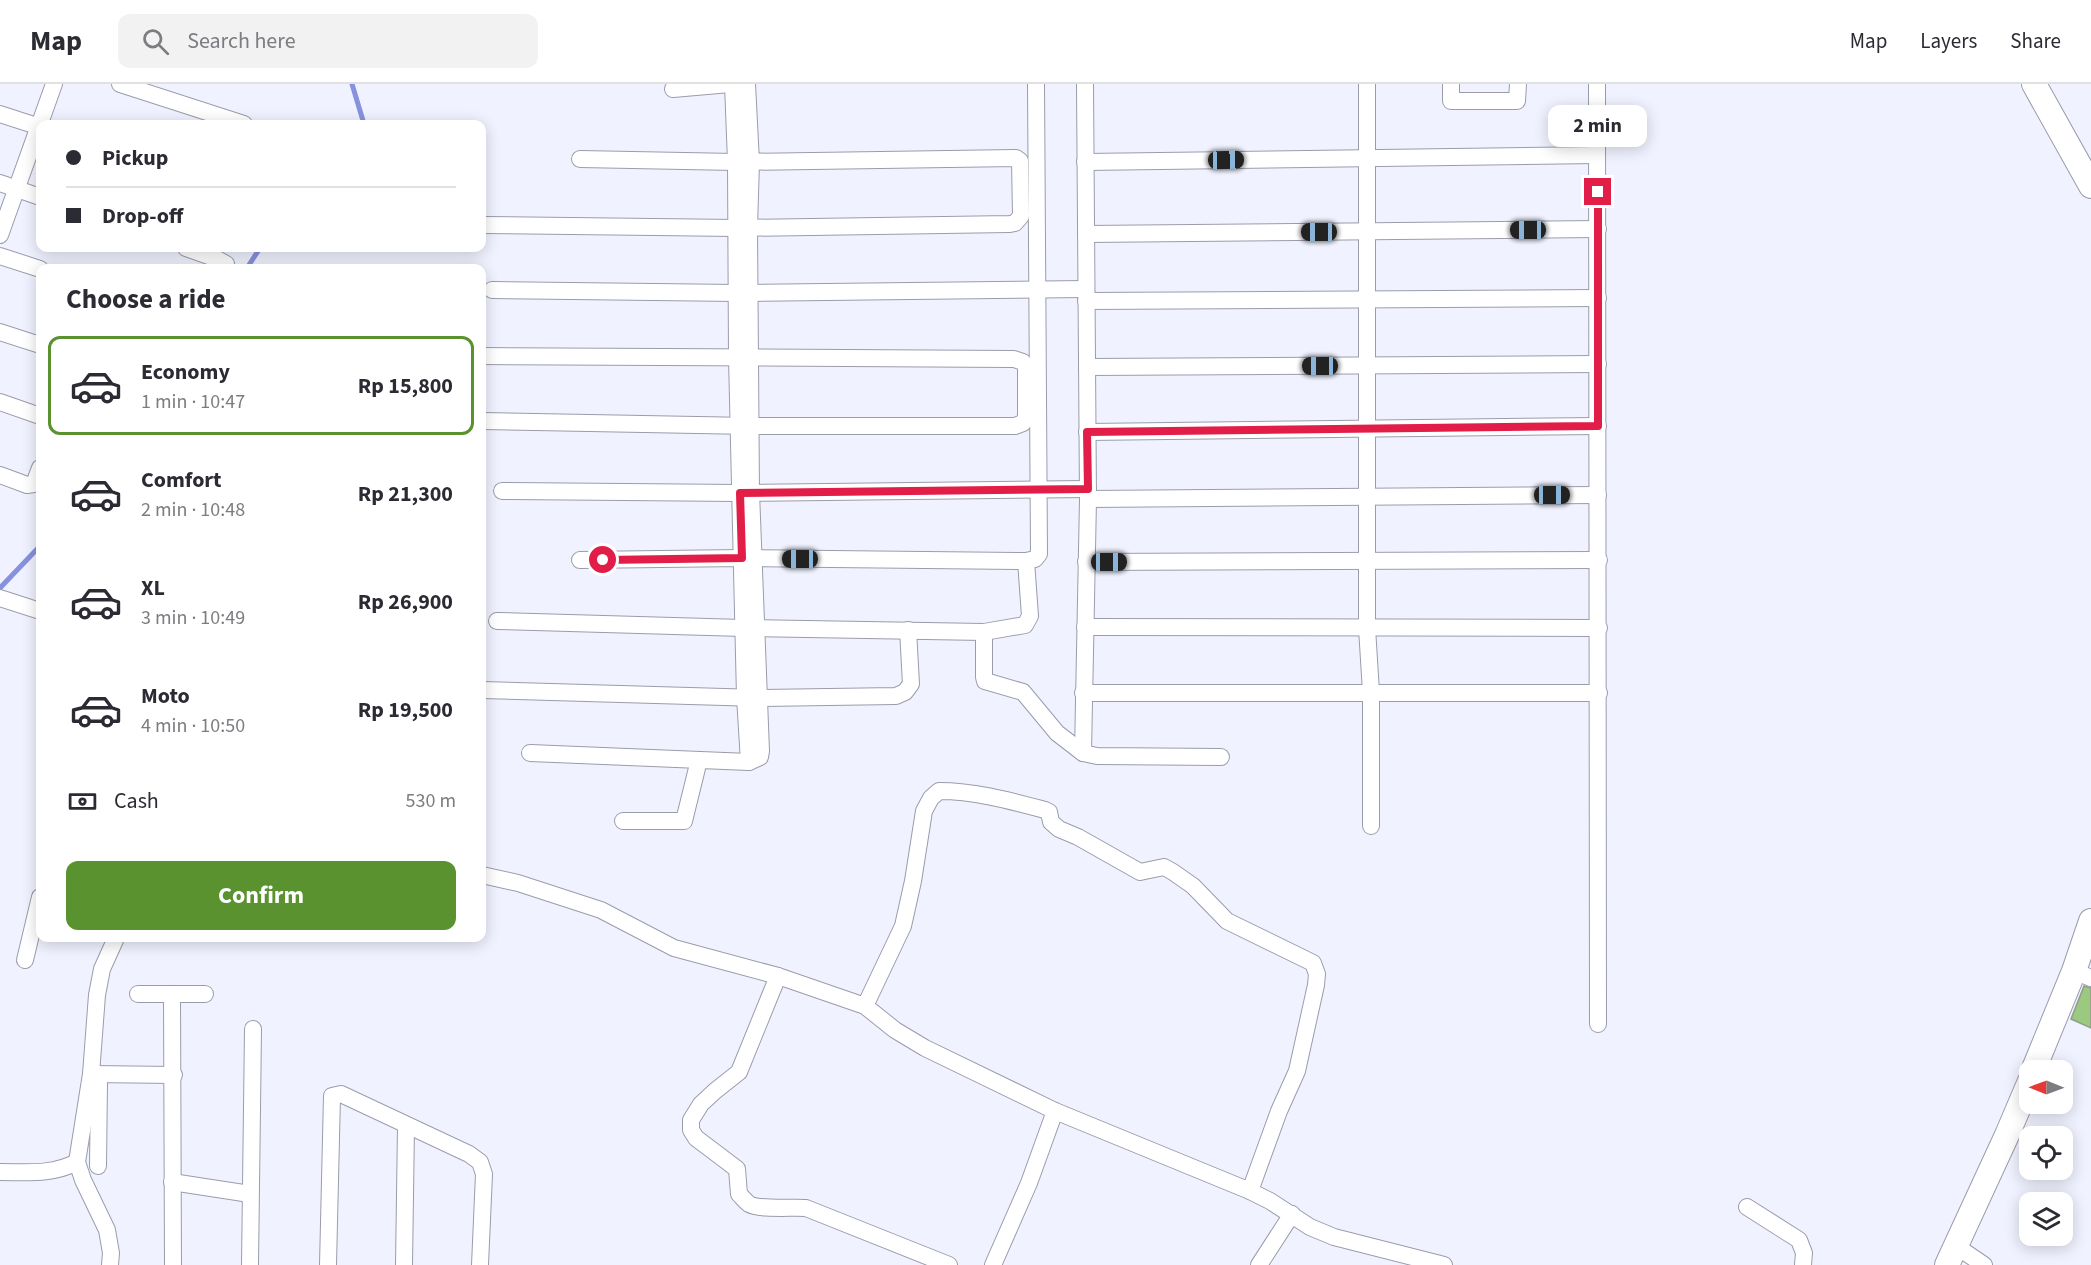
<!DOCTYPE html>
<meta charset="utf-8">
<style>
:root{--surface:#fff;--page:#f2f2f3;--text:#2b2b33;--muted:#7c7c81;--line:#e1e1e2;--accent:#59922f}
body{margin:0;font-family:"Source Sans 3",sans-serif;background:var(--page);color:var(--text);height:100vh;display:flex;flex-direction:column;font-size:22px;white-space:nowrap}
*{box-sizing:border-box;margin:0}
p{font-size:20px;color:var(--muted)}
.icon{flex:none;width:33px;height:33px;fill:none;stroke:currentColor;stroke-width:2;stroke-linecap:round;stroke-linejoin:round}
.map{position:relative;flex:1;overflow:hidden}
.details{position:absolute;left:36px;top:180px;width:450px;height:678px;display:flex;flex-direction:column;background:var(--surface);border-radius:12px;box-shadow:0 3px 15px #0003}
.details>*{flex:none}
.banner{position:absolute;left:36px;top:36px;width:450px;height:132px;border-radius:12px;box-shadow:0 3px 15px #0003;display:grid;align-content:center;height:132px;padding:0 30px;background:var(--surface)}
.needle{width:39px;rotate:271deg}
.fabs{position:absolute;left:2019px;top:976px;display:grid;gap:12px}
.fabs a{display:grid;place-items:center;width:54px;height:54px;border-radius:12px;background:var(--surface);box-shadow:0 3px 15px #0003;font-size:30px}
.end{position:absolute;width:27px;height:27px;margin:-14px;border:8px solid #e11d48;background:#fff;box-shadow:0 0 0 3px #fff}
.from{border-radius:50%}
.bubble{position:absolute;height:42px;border-radius:12px;background:var(--surface);box-shadow:0 3px 15px #0003;font-size:20px;font-weight:700;line-height:42px;text-align:center}
.car{position:absolute;width:18px;height:36px;margin:-18px -9px;border-radius:8px;box-shadow:0 0 4px 2px #0007;background:linear-gradient(#222 24%,#8ab4d8 0 40%,#222 0 76%,#8ab4d8 0 86%,#222 0)}
.banner b{display:flex;align-items:center;gap:21px;height:57px;font-size:22px}
.banner b+b{border-top:2px solid var(--line)}
.banner i{width:15px;height:15px;background:var(--text)}
ul{padding:0;list-style:none}
li{display:flex;align-items:center;gap:18px;height:99px;margin:0 12px 9px;padding:0 18px;border:3px solid transparent;border-radius:12px}
li div{flex:1}
li b{display:block;font-size:22px}
li em{font-style:normal;font-weight:700}
li.active{border-color:var(--accent)}
li>.icon{width:54px;height:54px;stroke-width:1.5}
h2{padding:0 30px;font-size:27px;line-height:72px}
.pay{display:flex;align-items:center;gap:15px;height:66px;padding:0 30px;font-size:22px}
.pay p{margin-inline-start:auto}
.button{display:flex;gap:12px;margin-top:auto;padding:12px 30px}
.button a{flex:1;height:69px;border-radius:12px;background:var(--accent);color:#fff;font-size:24px;font-weight:700;line-height:69px;text-align:center}
header{display:flex;align-items:center;gap:36px;box-sizing:border-box;height:84px;padding:0 30px;background:var(--surface);border-bottom:2px solid var(--line)}
header strong{font-size:28px}
nav{display:flex;gap:33px;margin-inline-start:auto;font-size:21px}
.search{width:420px;height:54px;background:var(--page);display:flex;align-items:center;gap:15px;box-sizing:border-box;padding:0 21px;border-radius:12px;color:var(--muted);font-size:22px}
.map>svg:first-child{display:block}
.lines{fill:none;stroke-linecap:round;stroke-linejoin:round}
.stream{stroke:#8792de;stroke-width:5}
.building{fill:#9ac97f;stroke:#939b8f;stroke-width:1.5}
.street-casing{stroke:#9a9caa;stroke-width:18}
.secondary-casing{stroke:#9a9caa;stroke-width:26}
.street{stroke:#fff;stroke-width:16}
.secondary{stroke:#fff;stroke-width:24}
.route{stroke:#e11d48;stroke-width:8}
</style>
<header>
<strong>Map</strong>
<div class="search"><svg class="icon" aria-label="search" viewBox="0 0 24 24"><circle cx="10" cy="10" r="6"/><path d="M15 15l6 6"/></svg>Search here</div>
<nav><a>Map</a><a>Layers</a><a>Share</a></nav>
</header>
<div class="map">
<svg width="2091" height="1181" viewBox="0 0 2091 1181">
<rect width="100%" height="100%" fill="#f0f3ff"/>
<g class="lines">
<g class="stream">
<path d="M352,0L364,40"/>
<path d="M247,184L260,164"/>
<path d="M0,504L40,462"/>
</g>
</g>
<path class="building" d="M2084,902L2091,904V944L2071,935Z"/>
<g class="lines">
<g class="street-casing">
<g id="street">
<path d="M120,0L244,40"/>
<path d="M733,0L736,78L737,274L745,613L749,678L760,673L761,667L751,408L749,144L751,78L747,0"/>
<path d="M1085,0L1088,415L1083,669L1097,672L1221,673"/>
<path d="M1367,0V544L1371,608V742"/>
<path d="M1451,0V17H1517L1518,0"/>
<path d="M1597,0L1598,940"/>
<path d="M673,5L730,0"/>
<path d="M0,30L40,43"/>
<path d="M1085,78L1597,71"/>
<path d="M0,99L40,113"/>
<path d="M482,141L737,144L1010,140L1015,139L1021,132L1020,77L1016,74L736,78L580,75"/>
<path d="M1086,150L1598,145"/>
<path d="M0,151L54,0"/>
<path d="M186,164L217,175L226,180V184"/>
<path d="M0,172L40,185"/>
<path d="M492,206L737,209L1086,205"/>
<path d="M1086,217L1598,214"/>
<path d="M0,248L40,261"/>
<path d="M482,272L1014,275L1023,278L1026,283V333L1023,339L1015,342H751L482,337"/>
<path d="M1087,283L1598,280"/>
<path d="M0,318L40,332"/>
<path d="M1087,348L1598,342"/>
<path d="M0,391L27,401L34,400L40,384"/>
<path d="M502,407L740,409L1088,405"/>
<path d="M1088,415L1598,411"/>
<path d="M1026,477L1035,475L1039,470L1036,0"/>
<path d="M1086,478L1599,476"/>
<path d="M0,514L40,527"/>
<path d="M497,537L743,544L984,548L1025,541L1030,532L1026,477L742,474L580,476"/>
<path d="M1085,543L1599,544"/>
<path d="M984,548V593L985,597L1023,608L1057,649L1083,669"/>
<path d="M482,606L759,614L896,612L905,608L911,600L908,546"/>
<path d="M1083,609H1599"/>
<path d="M530,669L749,678"/>
<path d="M623,737H684L699,676"/>
<path d="M482,791L518,799L601,826L674,864L778,892L865,922L895,946L925,964L1055,1027L1250,1107L1270,1117L1310,1143L1334,1153L1444,1181"/>
<path d="M25,876L40,813"/>
<path d="M2074,887L2091,894"/>
<path d="M778,892L739,988L715,1007L701,1020L691,1036V1046L696,1054L737,1085L739,1110C742,1113 745,1117 749,1120C759,1126 793,1123 806,1124L949,1181"/>
<path d="M138,910H205"/>
<path d="M172,910L173,1181"/>
<path d="M865,922L903,842L913,797L924,727L931,714L939,707C975,707 1011,717 1045,726L1049,728L1051,738L1059,745L1078,753L1140,788L1164,783L1173,788L1193,802L1227,837L1313,879L1317,890L1316,901L1297,987L1279,1027L1250,1107"/>
<path d="M91,990L174,991"/>
<path d="M98,1082L99,999"/>
<path d="M0,1088C28,1088 52,1091 77,1078"/>
<path d="M172,1098L250,1110"/>
<path d="M1747,1123L1799,1156L1804,1169L1803,1181"/>
<path d="M1956,1162L1984,1181"/>
<path d="M110,1181L111,1169L107,1146L83,1096L77,1078L91,990L97,911L102,885L116,854"/>
<path d="M250,1181L253,945"/>
<path d="M328,1181L332,1012L341,1010L469,1070L480,1078L484,1090L480,1181"/>
<path d="M404,1181L406,1042"/>
<path d="M993,1181L1029,1099L1055,1027"/>
<path d="M1259,1181L1292,1130"/>
</g>
</g>
<g class="secondary-casing">
<g id="secondary">
<path d="M2034,0L2091,102"/>
<path d="M2033,987L2074,887L2091,837"/>
<path d="M1947,1181L2007,1051L2030,997"/>
</g>
</g>
<use href="#street" class="street"/>
<use href="#secondary" class="secondary"/>
</g>
<g class="lines">
<path class="route" d="M603,476L742,474L740,409L1088,405L1087,348L1598,342V108"/>
</g>
</svg>
<div class="fabs">
<a><svg class="needle" viewBox="-14 -14 28 28"><path d="M0-13l5 13h-10z" fill="#e53935"/><path d="M0 13l5-13h-10z" fill="#7c7c81"/></svg></a>
<a><svg class="icon" aria-label="locate" viewBox="0 0 24 24"><circle cx="12" cy="12" r="6"/><path d="M12 2v4M12 18v4M2 12h4M18 12h4"/></svg></a>
<a><svg class="icon" aria-label="layers" viewBox="0 0 24 24"><path d="M12 4l9 5-9 5-9-5zM3 14l9 5 9-5"/></svg></a>
</div>
<i class="end from" style="left:603px;top:476px"></i>
<i class="end" style="left:1598px;top:108px"></i>
<div class="bubble" style="left:1548px;top:21px;width:99px">2 min</div>
<i class="car" style="left:1226px;top:76px;rotate:89deg"></i>
<i class="car" style="left:1528px;top:146px;rotate:270deg"></i>
<i class="car" style="left:1319px;top:148px;rotate:270deg"></i>
<i class="car" style="left:1320px;top:282px;rotate:270deg"></i>
<i class="car" style="left:1552px;top:411px;rotate:90deg"></i>
<i class="car" style="left:800px;top:475px;rotate:270deg"></i>
<i class="car" style="left:1109px;top:478px;rotate:90deg"></i>
<div class="banner">
<b><i class="from"></i>Pickup</b>
<b><i></i>Drop-off</b>
</div>
<section class="details">
<h2>Choose a ride</h2>
<ul>
<li class="active"><svg class="icon" aria-label="car" viewBox="0 0 24 24"><path d="M5 17H2v-5l4-1 3-4h7l3 4 3 1v5h-3M9 17h6M6 11h13"/><circle cx="7" cy="17" r="2"/><circle cx="17" cy="17" r="2"/></svg><div><b>Economy</b><p>1 min · 10:47</p></div><em>Rp 15,800</em></li>
<li><svg class="icon" aria-label="car" viewBox="0 0 24 24"><path d="M5 17H2v-5l4-1 3-4h7l3 4 3 1v5h-3M9 17h6M6 11h13"/><circle cx="7" cy="17" r="2"/><circle cx="17" cy="17" r="2"/></svg><div><b>Comfort</b><p>2 min · 10:48</p></div><em>Rp 21,300</em></li>
<li><svg class="icon" aria-label="car" viewBox="0 0 24 24"><path d="M5 17H2v-5l4-1 3-4h7l3 4 3 1v5h-3M9 17h6M6 11h13"/><circle cx="7" cy="17" r="2"/><circle cx="17" cy="17" r="2"/></svg><div><b>XL</b><p>3 min · 10:49</p></div><em>Rp 26,900</em></li>
<li><svg class="icon" aria-label="car" viewBox="0 0 24 24"><path d="M5 17H2v-5l4-1 3-4h7l3 4 3 1v5h-3M9 17h6M6 11h13"/><circle cx="7" cy="17" r="2"/><circle cx="17" cy="17" r="2"/></svg><div><b>Moto</b><p>4 min · 10:50</p></div><em>Rp 19,500</em></li>
</ul>
<div class="pay"><svg class="icon" aria-label="cash" viewBox="0 0 24 24"><path d="M3 7h18v10H3z"/><circle cx="12" cy="12" r="2"/></svg>Cash<p>530 m</p></div>
<div class="button"><a>Confirm</a></div>
</section>
</div>
